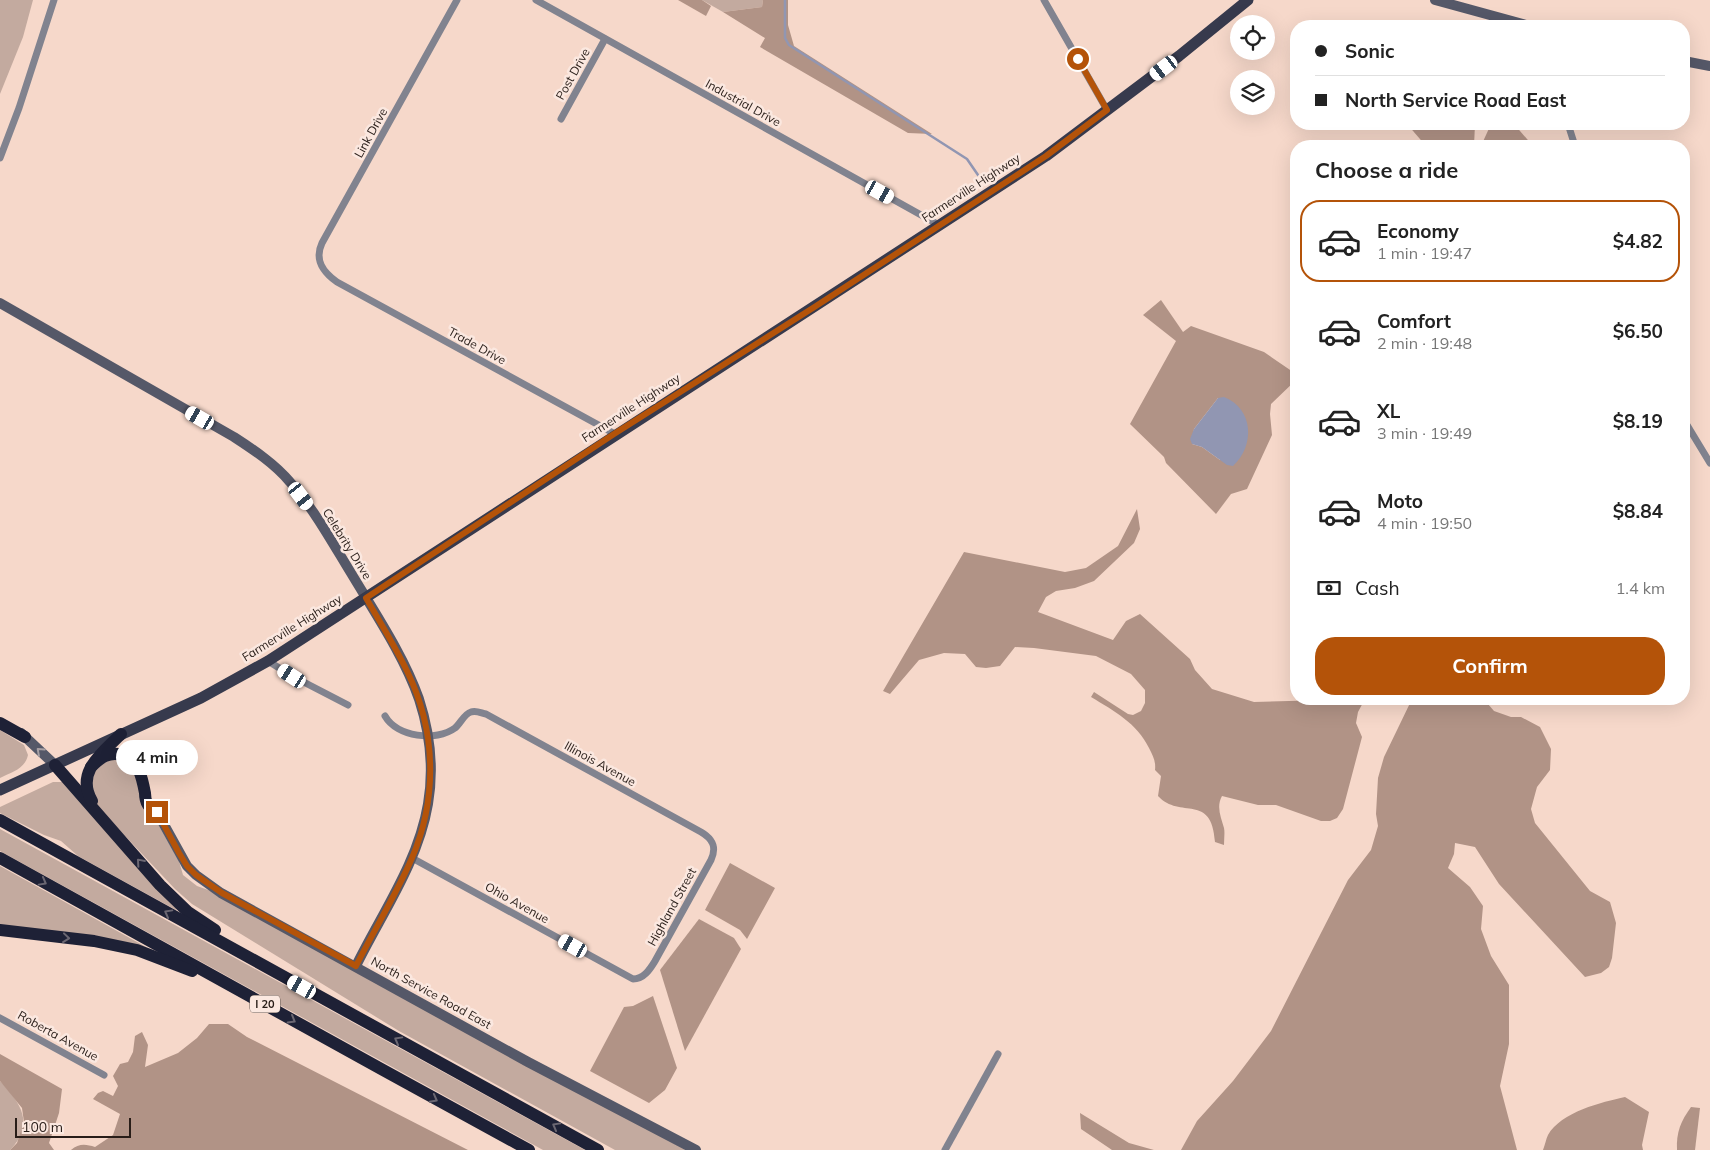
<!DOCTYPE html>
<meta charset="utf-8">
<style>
:root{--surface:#fff;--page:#f6f6f6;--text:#222;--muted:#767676;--line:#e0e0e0;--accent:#b45309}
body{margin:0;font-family:Mulish,sans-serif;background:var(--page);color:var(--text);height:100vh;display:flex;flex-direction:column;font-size:19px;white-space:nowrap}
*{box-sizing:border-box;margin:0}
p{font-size:16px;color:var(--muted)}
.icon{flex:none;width:28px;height:28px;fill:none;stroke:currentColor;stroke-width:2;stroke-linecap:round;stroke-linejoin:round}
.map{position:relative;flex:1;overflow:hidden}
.panel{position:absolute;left:1290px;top:140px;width:400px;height:565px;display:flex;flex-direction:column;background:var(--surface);border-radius:20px;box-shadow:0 5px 20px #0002}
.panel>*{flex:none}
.top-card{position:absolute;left:1290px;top:20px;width:400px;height:110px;border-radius:20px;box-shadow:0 5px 20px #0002;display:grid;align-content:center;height:110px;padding:0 25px;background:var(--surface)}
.controls{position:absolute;left:1230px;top:15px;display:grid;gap:10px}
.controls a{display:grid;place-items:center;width:45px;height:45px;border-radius:50%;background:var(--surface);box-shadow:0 5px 20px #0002;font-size:25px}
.scale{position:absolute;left:15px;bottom:12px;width:116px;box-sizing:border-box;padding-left:5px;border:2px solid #281d18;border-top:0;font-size:14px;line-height:18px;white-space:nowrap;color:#281d18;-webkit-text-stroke:4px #fbe8e0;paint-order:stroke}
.end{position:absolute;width:22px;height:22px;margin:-11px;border:6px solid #b45309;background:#fff;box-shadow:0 0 0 2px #fff}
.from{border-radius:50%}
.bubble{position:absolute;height:35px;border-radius:18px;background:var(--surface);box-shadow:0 5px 20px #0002;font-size:16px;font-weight:700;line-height:35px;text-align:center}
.car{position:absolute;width:15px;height:30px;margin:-15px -8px;border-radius:6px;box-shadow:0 0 4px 1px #0007;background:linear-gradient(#fff 24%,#345 0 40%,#fff 0 76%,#345 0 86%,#fff 0)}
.top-card b{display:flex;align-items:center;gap:18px;height:48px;font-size:19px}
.top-card b+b{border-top:1px solid var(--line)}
.top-card i{width:12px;height:12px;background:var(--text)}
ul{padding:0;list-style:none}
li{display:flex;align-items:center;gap:15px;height:82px;margin:0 10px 8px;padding:0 15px;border:2px solid transparent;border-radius:20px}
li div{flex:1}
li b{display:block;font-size:19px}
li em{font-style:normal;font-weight:700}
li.active{border-color:var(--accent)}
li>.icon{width:45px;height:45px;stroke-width:1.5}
h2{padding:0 25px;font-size:22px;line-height:60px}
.pay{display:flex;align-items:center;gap:12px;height:55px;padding:0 25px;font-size:19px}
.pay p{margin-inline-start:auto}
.action{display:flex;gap:10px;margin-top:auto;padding:10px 25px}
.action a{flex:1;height:58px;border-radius:20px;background:var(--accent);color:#fff;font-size:20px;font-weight:700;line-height:58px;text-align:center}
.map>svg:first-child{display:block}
.green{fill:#c3aa9f}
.forest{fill:#b19386;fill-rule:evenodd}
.water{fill:#9196b2}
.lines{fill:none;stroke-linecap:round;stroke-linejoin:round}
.stream{stroke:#9196b2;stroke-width:2.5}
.street{stroke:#81838f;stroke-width:7}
.secondary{stroke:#555868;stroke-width:10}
.primary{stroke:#373a4d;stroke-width:11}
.highway{stroke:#1e2136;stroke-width:12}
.oneway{stroke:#a8a0a4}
.oneway2{stroke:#6b6772}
.route{stroke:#b45309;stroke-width:6}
.labels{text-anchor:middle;stroke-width:5;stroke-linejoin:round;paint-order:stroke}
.shield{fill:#fbe8e0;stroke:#675a54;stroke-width:1}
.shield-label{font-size:11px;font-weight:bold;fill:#281d18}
.street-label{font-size:12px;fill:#281d18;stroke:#fbe8e0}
</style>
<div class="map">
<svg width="1710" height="1150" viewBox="0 0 1710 1150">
<rect width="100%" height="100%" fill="#f6d8ca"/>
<g class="green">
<path d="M0,0H33L23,37L0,94Z"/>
<path d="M702,0H763L762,7L723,12Z"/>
<path d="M0,730L24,745L28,755C25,769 12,772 0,778Z"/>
<path d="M108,757L132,763L143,803L145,812L158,824L179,861L183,875L197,886L211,891L686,1150H615L399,1031L192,904L175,889L96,805L90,781L93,771Z"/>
<path d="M53,782H63L177,909L176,910L78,856L61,841L44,835L0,813V807Z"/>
<path d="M0,829L585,1150H543L0,851Z"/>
<path d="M0,866L146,947L0,926Z"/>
<path d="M0,1081C21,1103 35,1124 10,1150H0Z"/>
</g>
<g class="forest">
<path d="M678,0H702L711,6L706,16Z"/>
<path d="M763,0H788V25L794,46L932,134L908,133L760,47L765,38L723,12L762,7Z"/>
<path d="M1407,124H1475L1474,146H1426Z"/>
<path d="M1491,124H1514L1533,146H1481Z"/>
<path d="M1161,300L1183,332L1191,326L1264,352L1296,374V380L1271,404L1270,414L1272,435L1247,489L1231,494L1216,514L1166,463L1164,457L1130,424L1176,341L1143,315ZM1218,398L1220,460L1202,447L1192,444L1194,429Z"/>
<path d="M1137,509L1140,529L1134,543L1094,581L1075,588L1056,591L1046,597L1038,612L1113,640L1126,621L1140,614L1190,659L1195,670L1212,689L1254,702L1365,699L1358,712L1356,723L1362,737L1343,809L1337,818L1330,821H1321L1276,805H1258L1222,796C1216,807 1221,817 1224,828C1225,833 1224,839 1224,845L1215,842C1212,792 1180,820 1158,796L1161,776L1155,770C1156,761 1153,756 1149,748C1137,723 1114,711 1091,697L1094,692L1128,714L1133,715L1141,711L1145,703V690L1131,674L1096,656L1034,648L1015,647L1000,666L986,668L976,667L965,654L944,653L919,660L890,694L883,691L964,552L1065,572L1086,568L1118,546Z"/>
<path d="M1412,699H1490L1488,704L1494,711L1511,717H1521L1540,727L1551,749L1550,770L1537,787L1531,809L1535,823L1590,891L1610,902L1616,923L1612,958L1609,967L1601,973L1585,977L1499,884L1475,847L1455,843L1454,854L1448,868L1470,887L1483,906L1481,929L1491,956L1509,985V1044L1500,1086L1517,1150H1181L1197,1121L1233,1081L1271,1031L1348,880L1371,850L1378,826L1376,814L1378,778L1384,757Z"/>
<path d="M730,863L775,888L747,939L740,930L705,910Z"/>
<path d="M699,919L734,938L741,949L685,1051L660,970Z"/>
<path d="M653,996L677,1068L665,1090L649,1103L590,1071L624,1007L633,1006Z"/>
<path d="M209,1024H228L247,1037L468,1150H71C79,1143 86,1144 95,1147L113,1135L120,1114L93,1099L98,1093L103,1091L113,1096L118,1086L113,1076L120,1064L128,1062L133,1052L135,1036L142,1032L148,1045L145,1067L178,1053L197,1038Z"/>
<path d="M0,1054L62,1089L59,1113L49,1143L54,1150H10L17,1143L24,1122L22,1108L0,1081Z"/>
<path d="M1625,1097L1649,1112L1642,1145L1643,1150H1543C1545,1145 1546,1139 1548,1135C1561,1112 1602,1102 1625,1097Z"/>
<path d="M1691,1107L1700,1108L1695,1150H1677C1676,1132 1681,1121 1691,1107Z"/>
<path d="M1080,1113L1129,1143L1154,1150H1112L1081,1129Z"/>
</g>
<path class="water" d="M1224,397C1254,409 1255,446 1233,466L1227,465L1202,447L1192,444L1190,439L1194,429L1218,398Z"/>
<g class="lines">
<path class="stream" d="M785,0V38L789,45L967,159L978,175"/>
<g class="street">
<path d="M457,0L322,243C314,260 323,272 337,282L615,434"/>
<path d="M536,0L939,225"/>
<path d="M1044,0L1107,110"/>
<path d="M561,119L605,39"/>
<path d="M1568,124L1575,146"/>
<path d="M0,158L19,108L54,0"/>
<path d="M1684,420L1710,463"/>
<path d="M268,661L292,676L348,705"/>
<path d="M385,716C397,737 436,742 455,728C461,723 464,714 471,712C476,710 481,713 486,714L701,832C713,839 717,847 711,860L655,961C650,969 644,979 633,979L412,858"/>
<path d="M0,1018L104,1075"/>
<path d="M945,1150L998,1054"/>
</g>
<g class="secondary">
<path d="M1435,0L1530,26"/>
<path d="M1684,61L1710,66"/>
<path d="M0,303L234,437C254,450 275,464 290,482C314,509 332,542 351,573C375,613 404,656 419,699C430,733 434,769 428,804C418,863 382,913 356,966"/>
<path d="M21,733L55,765"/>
<path d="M157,812L187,866L196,875L221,893L528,1062L696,1150"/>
</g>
<path class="primary" d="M0,790L201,698L268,661L1046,156L1179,56L1248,0"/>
<g class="highway">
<path d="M0,723L25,737"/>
<path d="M55,765L160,885L188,912L215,930"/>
<path d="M91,767C100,758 109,751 122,755C139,761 142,777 145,793C145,797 146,802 148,805C150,807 154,810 157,812"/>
<path d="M92,801C75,772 102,753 121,734"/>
<path d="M0,820L598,1150"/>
<path d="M0,858C177,955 352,1054 529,1150"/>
<path d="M0,930L94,941L137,950L192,971"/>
</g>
</g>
<defs><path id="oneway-chevron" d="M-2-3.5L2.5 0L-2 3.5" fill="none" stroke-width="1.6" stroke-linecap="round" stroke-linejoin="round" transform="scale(1.25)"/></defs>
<use class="oneway" href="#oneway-chevron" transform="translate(40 751) rotate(-138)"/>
<g class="oneway2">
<use href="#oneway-chevron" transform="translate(140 862) rotate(-131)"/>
<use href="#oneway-chevron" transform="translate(43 882) rotate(29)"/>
<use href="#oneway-chevron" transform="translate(168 913) rotate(-151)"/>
<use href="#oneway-chevron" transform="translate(66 938) rotate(6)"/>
<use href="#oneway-chevron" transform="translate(292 1020) rotate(30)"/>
<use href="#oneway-chevron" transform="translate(398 1040) rotate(-151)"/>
<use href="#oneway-chevron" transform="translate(434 1099) rotate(28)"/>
<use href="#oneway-chevron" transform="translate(556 1126) rotate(-151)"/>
</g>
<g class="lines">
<path class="route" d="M157,812L179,853L187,866L196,875L222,893L356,966C374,930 396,895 412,858C438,797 436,730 407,671C395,646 380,622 366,598L614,434L816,306L1046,156L1107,110L1078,59"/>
</g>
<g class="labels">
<rect class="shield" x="250" y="995.5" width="30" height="17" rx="4"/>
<g class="shield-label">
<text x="265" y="1008">I 20</text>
</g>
<g class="street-label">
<text transform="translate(573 74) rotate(-61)" y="4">Post Drive</text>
<text transform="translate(743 103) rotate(29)" y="4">Industrial Drive</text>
<text transform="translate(371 133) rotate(-61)" y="4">Link Drive</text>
<text transform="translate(971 188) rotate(-33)" y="4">Farmerville Highway</text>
<text transform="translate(477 346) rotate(29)" y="4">Trade Drive</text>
<text transform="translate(631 408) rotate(-33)" y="4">Farmerville Highway</text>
<text transform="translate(347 544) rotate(58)" y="4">Celebrity Drive</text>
<text transform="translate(292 628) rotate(-32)" y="4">Farmerville Highway</text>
<text transform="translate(600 764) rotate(29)" y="4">Illinois Avenue</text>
<text transform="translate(517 903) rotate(29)" y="4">Ohio Avenue</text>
<text transform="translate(672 907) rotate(-61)" y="4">Highland Street</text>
<text transform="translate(431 993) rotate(29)" y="4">North Service Road East</text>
<text transform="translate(58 1036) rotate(29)" y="4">Roberta Avenue</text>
</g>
</g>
</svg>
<div class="controls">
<a><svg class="icon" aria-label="locate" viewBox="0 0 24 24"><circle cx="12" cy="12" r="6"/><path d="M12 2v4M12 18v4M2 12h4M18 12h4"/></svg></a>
<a><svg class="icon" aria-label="layers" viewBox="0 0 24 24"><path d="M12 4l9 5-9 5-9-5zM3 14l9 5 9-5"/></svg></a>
</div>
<div class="scale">100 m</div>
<i class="end from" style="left:1078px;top:59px"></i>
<i class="end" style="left:157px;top:812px"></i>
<div class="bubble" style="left:116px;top:740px;width:82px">4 min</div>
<i class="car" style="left:1164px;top:68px;rotate:233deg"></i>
<i class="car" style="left:880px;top:192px;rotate:119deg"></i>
<i class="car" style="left:200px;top:418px;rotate:300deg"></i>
<i class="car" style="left:301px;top:496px;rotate:143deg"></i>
<i class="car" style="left:292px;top:676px;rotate:303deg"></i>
<i class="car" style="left:573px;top:946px;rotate:299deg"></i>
<i class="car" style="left:302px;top:987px;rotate:299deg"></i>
<div class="top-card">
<b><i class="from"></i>Sonic</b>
<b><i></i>North Service Road East</b>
</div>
<section class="panel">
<h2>Choose a ride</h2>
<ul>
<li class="active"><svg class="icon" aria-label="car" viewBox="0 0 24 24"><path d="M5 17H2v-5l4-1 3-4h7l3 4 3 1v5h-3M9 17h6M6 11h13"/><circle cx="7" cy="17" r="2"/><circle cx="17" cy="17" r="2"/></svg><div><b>Economy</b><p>1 min · 19:47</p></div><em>$4.82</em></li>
<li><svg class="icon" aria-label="car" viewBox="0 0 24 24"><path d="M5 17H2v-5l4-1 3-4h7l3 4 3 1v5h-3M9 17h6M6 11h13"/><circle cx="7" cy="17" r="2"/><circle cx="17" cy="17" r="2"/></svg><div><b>Comfort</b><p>2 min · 19:48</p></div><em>$6.50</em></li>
<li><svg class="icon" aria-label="car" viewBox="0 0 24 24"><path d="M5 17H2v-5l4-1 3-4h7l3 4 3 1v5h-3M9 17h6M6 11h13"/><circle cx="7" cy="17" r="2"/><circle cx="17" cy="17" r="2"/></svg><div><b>XL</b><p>3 min · 19:49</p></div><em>$8.19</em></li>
<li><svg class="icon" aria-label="car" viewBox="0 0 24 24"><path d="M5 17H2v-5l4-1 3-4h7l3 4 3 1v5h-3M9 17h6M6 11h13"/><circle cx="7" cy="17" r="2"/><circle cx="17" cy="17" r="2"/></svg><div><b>Moto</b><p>4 min · 19:50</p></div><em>$8.84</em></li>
</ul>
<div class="pay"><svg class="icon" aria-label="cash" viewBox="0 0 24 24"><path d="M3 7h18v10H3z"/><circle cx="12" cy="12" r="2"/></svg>Cash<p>1.4 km</p></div>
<div class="action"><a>Confirm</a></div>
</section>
</div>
